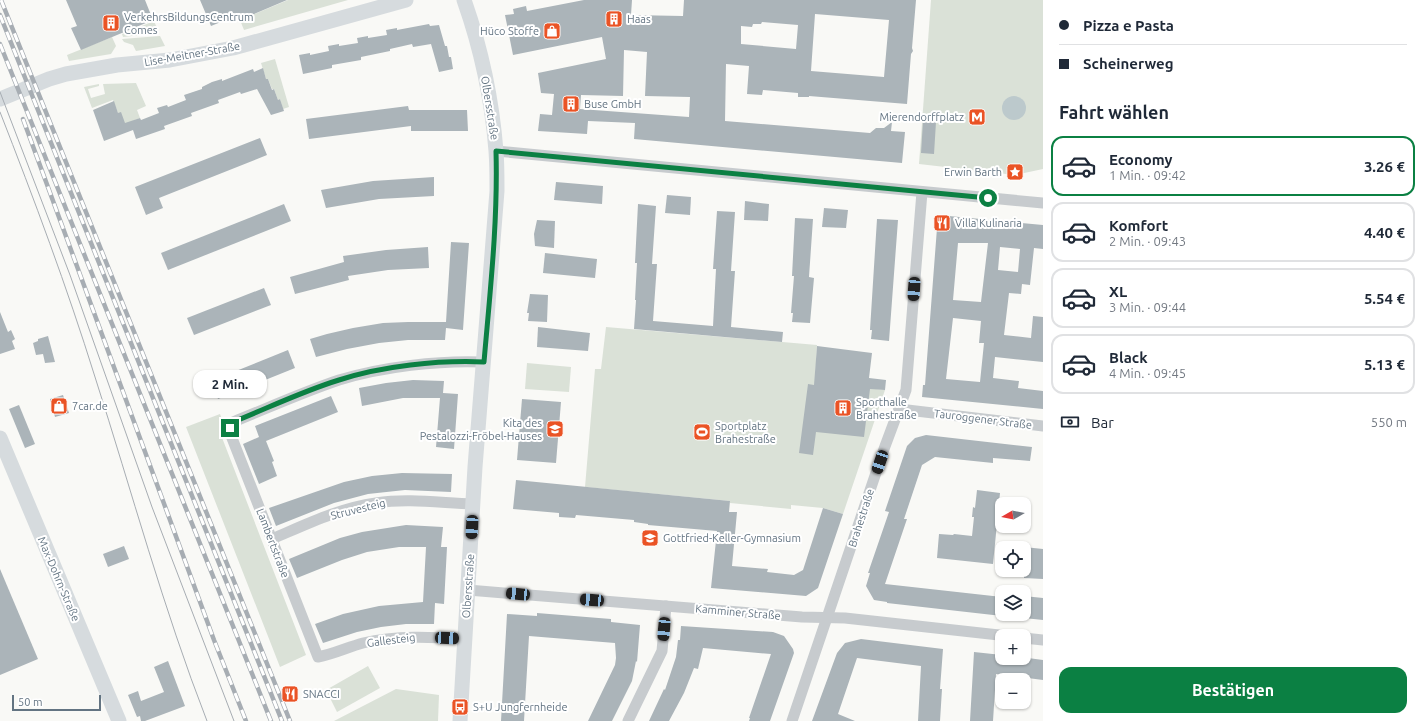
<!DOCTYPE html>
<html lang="de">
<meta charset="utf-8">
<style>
:root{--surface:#fff;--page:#f6f6f7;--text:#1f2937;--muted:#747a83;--line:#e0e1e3;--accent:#0b8043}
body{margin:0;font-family:Ubuntu,sans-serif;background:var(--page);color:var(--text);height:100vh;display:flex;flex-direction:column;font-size:15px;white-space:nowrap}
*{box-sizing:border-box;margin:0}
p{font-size:13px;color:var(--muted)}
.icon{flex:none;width:22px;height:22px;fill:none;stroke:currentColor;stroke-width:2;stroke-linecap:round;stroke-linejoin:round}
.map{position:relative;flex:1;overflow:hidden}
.sheet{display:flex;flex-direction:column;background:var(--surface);width:380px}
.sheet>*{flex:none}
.banner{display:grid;align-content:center;height:88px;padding:0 16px;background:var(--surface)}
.needle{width:26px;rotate:261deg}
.fabs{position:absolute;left:995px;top:497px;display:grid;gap:8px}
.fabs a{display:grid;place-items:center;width:36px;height:36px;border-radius:8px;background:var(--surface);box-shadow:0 1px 3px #0004;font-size:20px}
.scale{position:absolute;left:12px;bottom:10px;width:89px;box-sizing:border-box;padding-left:4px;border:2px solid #637482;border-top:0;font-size:11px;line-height:14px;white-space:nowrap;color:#637482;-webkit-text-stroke:3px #fff;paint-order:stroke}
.end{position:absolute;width:18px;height:18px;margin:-9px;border:5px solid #0b8043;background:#fff;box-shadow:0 0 0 2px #fff}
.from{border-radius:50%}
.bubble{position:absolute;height:28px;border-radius:12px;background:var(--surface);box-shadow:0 1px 3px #0004;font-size:13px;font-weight:700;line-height:28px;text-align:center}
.car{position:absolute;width:12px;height:24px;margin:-12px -6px;border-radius:5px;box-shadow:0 0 3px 1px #0007;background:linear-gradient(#222 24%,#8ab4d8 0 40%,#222 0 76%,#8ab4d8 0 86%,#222 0)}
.banner b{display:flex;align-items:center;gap:14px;height:38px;font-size:15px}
.banner b+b{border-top:1px solid var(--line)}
.banner i{width:10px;height:10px;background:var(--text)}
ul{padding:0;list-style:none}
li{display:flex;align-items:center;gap:12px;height:60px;margin:0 8px 6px;padding:0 8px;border:2px solid var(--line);border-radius:12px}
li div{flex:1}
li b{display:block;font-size:15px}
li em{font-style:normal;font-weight:700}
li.on{border-color:var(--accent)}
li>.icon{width:36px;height:36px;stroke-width:1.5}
h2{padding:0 16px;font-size:18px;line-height:48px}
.pay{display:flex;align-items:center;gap:10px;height:44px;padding:0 16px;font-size:15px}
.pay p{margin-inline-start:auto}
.button{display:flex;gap:8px;margin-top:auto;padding:8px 16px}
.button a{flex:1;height:46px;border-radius:12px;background:var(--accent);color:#fff;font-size:16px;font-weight:700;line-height:46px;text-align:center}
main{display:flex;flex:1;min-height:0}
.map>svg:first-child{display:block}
.green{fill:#dae1d7}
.water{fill:#bcc9cc}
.building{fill:#abb4b9;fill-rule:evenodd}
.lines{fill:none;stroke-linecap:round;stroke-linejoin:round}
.street{stroke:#c7cbce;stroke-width:11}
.secondary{stroke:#d6dbde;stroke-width:15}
.tram{stroke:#a7adb3;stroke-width:1}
.rail-casing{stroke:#a7adb3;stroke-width:4.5}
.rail{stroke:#fff;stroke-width:3;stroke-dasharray:9;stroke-linecap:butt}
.route{stroke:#0b8043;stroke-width:5}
.labels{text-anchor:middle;stroke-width:4;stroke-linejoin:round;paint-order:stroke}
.poi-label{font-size:11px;fill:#637482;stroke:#fff;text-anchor:start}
.street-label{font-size:11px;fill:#637482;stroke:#fff}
</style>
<main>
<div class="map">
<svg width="1043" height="721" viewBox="0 0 1043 721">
<rect width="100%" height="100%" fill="#f9f9f6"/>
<g class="green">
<path d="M288,0H348L244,30L240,20Z"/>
<path d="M931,0H1043V169L1015,175L919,164Z"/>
<path d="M154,21L159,33L123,37L122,34Z"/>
<path d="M160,36L165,46L136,51L133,45L124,42L122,39Z"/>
<path d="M112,37L116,46L111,54L69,61L67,55Z"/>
<path d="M275,59L289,107L283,109L280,99L278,100L274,89H272L268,79H266L261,63Z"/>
<path d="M136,83L146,106L137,110L140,118L125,124L118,113L113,100L92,108L84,87L99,84V86L88,89L91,98L105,94L103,84Z"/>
<path d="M606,327L817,345L815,382L885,390L843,514L823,508L791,505V509L730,503V501L585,487L595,369H601Z"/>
<path d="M527,363L571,367L569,392L525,389Z"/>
<path d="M220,414L222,419L221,424V435L306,655L280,667L186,427Z"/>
<path d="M368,666L380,688L337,712L326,690Z"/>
<path d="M396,689L439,695L438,721H334Z"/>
</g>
<circle class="water" cx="1014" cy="108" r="12"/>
<g class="building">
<path d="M66,0H145L153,20L81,50L71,28L77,26Z"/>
<path d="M200,0H287L240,20L238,15L211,26Z"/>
<path d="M584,0H632L631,15L683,16L684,0H916L912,48L913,51L911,54L907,104L809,96V97H798V93L763,90L762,95L747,94L749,66L726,64L725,121L870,133L876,128H884L892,122L891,131L905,132L902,163L634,139L635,123L588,121L587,134L538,131L540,114L552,115L554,94L541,93L538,73L606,59L602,37L513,55L505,15L514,14L513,9L526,6L527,11ZM815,14L889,20L884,77L811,71ZM762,22L798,25L796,49L741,44V26L752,27L753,24H761ZM624,50L647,52L645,96L690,97L689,117L580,109L581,95L623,96Z"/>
<path d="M429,24L430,26L439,25L445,46H447L449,57H451L453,69L439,72L431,44L413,47L412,44L390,49V51L361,57V60L332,65V68L303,74L299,55L310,53V55L329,51L328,46L339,44V46L358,43L357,38L368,36V38L387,35L386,30L397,28V30Z"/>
<path d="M263,68L266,79H268L272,90L274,89L278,100L280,99L284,111L271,115L257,89L241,94L240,92L218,100L219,103L191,113L192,116L164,126L165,129L136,139L133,130L104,141L93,110L114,101L118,113L121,112L125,123L140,118L141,120L159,113L157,108L167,105L168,107L186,100L184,95L202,89V87L212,82L222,79V81L253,69L254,72Z"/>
<path d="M408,106L409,110H467L468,131H411V126L309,139L306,119Z"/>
<path d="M923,121L936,122L934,154L921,153Z"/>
<path d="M260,138L267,155L159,198L163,208L146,215L135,187Z"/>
<path d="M434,177V196L379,199L326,208L321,190L373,181Z"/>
<path d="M556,182L603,186L602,204L554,200Z"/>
<path d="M667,195L691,197L690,215L665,213Z"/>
<path d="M745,201L769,204L768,221L744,220Z"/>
<path d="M284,204L291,221L168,270L161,253Z"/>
<path d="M638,204L656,206L652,264H657L653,321L713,326L716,269H713L717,211L735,212L731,271H735L731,327L783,332L782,342L634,329L636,300H635L637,263H635Z"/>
<path d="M824,208L848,210L846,228L822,227Z"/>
<path d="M938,215L1043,225V249L1034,248L1030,285L1022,284L1021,294L1009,293L1004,335L1031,338L1033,316L1043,317V362L995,357L993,378L1019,381L1018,388L1043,391V409L922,397L923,385H925ZM958,243H988L981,302L953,300ZM1000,247L1020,249L1018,272L998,270ZM953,318L981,321L979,343H984L980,382L946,379Z"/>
<path d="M795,218L813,219L809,277L814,278L810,323L792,322L793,313H791L794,276H792Z"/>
<path d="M877,219L898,220L889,341L871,339L872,330H870Z"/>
<path d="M537,220L555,221L554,248L535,246L534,234Z"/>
<path d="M451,242L469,243L463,330L446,328L445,340H408L379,343L347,349L316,357L310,339L327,334L353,328L383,323L408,322H446Z"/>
<path d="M428,247L429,268L388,270L348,276L349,280L295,294L290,277L344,262L343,256L386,250Z"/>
<path d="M545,253L597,259L595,278L543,273Z"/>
<path d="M264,288L271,305L194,335L187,318Z"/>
<path d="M530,294L548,295L547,322L528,321L529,313H527Z"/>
<path d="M0,312L8,332L11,330L15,339L12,341L15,349L0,354Z"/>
<path d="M538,327L590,333L588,351L537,347Z"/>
<path d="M48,336L55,362L45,363L43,354L36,355L33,343L38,341V339Z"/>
<path d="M817,346L872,353L869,378L886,380L885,390L870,389L864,437L816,432L813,455L799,453L808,384L814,385Z"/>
<path d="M288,350L295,368L218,399L211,381Z"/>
<path d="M413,380L444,381L443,393L458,394L454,449L436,447L440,398H403L362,406L359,388L386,383Z"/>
<path d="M63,395L69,413L55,417L50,399Z"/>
<path d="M331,396L338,412L266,441L274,461L272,462L277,476L259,484L243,444L259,437L255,426Z"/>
<path d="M522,399L561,402L556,463L517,460Z"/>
<path d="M19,405L35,444L25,448L9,409Z"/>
<path d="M926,435L1032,447L1030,461L993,458V463L935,457L922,465L904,519H907L885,584L1002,597V616L887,603V602L874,600L866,586L870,573H868L889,512L885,511L907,446L915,438Z"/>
<path d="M402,473L452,474L451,492L405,490L368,494L334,503L276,526L269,508L344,482L372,476Z"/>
<path d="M516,480L730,501L729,512H737L732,566L768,569L767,572L794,575L803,570L823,508L843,514L818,588L806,596L711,588L717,531L648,525V524L634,522V520L576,515L575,518L559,517V513L513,509Z"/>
<path d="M977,490L1000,493L993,564L937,558L939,534L953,535L954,534L972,536L974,517H972L973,507L975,508Z"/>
<path d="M406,525L443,527L441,547H447L444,604L435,603L434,624H406L381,627L357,632L323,643L315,624L343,614L379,606L423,602L426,547H399L367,552L342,560L297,578L289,559L340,538L362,532Z"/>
<path d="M124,546L129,559L108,567L103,554Z"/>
<path d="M1024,547L1043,549V579L1024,578Z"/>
<path d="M0,569L38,659L0,675Z"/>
<path d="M1024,596L1043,598V620L1024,618Z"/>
<path d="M537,613L611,619V622L640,625L637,662L636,661L632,681L612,721H588L615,665L616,658L615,643L529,636L524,721H501L507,614L537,616Z"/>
<path d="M681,626L773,632L784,636L793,649L794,653L770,721H749L750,718H749L771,654L703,648L698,669L694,668L684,693L669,721H649L664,689L665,690L676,657L678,640H680Z"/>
<path d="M861,639L943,649L940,689H942L940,721H918L921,666L857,658L838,714L855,721H812L837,653L845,643Z"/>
<path d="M974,652L1002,655V658H1028L1043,660V680L996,674L993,721H970Z"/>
<path d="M168,661L185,706L145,721H141L140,716L137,717L128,695L138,691L141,701L164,692L154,667Z"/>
</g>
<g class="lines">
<g class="street">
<path d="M496,151L1043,203"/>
<path d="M899,409L1043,426"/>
<path d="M272,539C305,525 339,508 376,503C408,498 441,503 473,504"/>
<path d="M468,590L802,617L845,618L1008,636"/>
<path d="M1024,638L1043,640"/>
<path d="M465,639C431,637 397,635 363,643C348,647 334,654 318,657L230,433V427L233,422C268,408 303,392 339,380C382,367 439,360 484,362"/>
<path d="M628,721L662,651L666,606"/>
<path d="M792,721L884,449L906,390L922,192"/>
</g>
<g class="secondary">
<path d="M0,99L49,79L66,74L117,65L170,60L233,48L406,0"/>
<path d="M0,438L119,721"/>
<path d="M460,721L475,467L497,191C497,177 497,164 496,151C492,100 481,48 464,0"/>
</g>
<g class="tram">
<path d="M0,92L70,275L152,507L234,721"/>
<path d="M0,112C34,199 67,287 95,377C132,492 163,608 207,721"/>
</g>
<g class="rail-casing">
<g id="rail">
<path d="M1,0L290,721"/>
<path d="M0,15L282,721"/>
<path d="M0,44L271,721"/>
<path d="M23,119L214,640L246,721"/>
</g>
</g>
<use href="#rail" class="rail"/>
</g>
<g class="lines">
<path class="route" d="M230,428L233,422C268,408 303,391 339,380C382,366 438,360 484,362C490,292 498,222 496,151L988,198"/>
</g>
<defs>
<g id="building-square" transform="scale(0.9)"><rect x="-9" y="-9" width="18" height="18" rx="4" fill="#ea5325" stroke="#fff"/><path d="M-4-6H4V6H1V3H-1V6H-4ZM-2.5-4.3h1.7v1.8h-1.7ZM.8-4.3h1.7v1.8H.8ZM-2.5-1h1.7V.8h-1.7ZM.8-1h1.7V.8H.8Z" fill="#fff"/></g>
<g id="shop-square" transform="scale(0.9)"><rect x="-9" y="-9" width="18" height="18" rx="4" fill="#ea5325" stroke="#fff"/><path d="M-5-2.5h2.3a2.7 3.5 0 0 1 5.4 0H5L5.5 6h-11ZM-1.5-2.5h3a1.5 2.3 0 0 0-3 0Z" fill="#fff"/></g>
<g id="metro-square" transform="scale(0.9)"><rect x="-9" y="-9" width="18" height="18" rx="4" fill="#ea5325" stroke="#fff"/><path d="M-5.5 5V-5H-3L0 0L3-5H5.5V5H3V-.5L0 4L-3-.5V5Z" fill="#fff"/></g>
<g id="sight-square" transform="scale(0.9)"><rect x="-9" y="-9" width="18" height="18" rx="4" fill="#ea5325" stroke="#fff"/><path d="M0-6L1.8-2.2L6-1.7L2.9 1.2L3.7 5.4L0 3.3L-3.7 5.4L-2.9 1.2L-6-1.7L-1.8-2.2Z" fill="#fff"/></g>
<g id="restaurant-square" transform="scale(0.9)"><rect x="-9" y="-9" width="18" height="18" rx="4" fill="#ea5325" stroke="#fff"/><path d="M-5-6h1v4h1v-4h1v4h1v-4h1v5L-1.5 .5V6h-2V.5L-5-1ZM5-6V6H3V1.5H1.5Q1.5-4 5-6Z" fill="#fff"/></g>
<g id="school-square" transform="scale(0.9)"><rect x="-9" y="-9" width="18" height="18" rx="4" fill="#ea5325" stroke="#fff"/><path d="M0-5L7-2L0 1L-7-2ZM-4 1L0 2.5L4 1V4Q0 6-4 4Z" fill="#fff"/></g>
<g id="stadium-square" transform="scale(0.9)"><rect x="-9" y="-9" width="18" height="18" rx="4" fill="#ea5325" stroke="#fff"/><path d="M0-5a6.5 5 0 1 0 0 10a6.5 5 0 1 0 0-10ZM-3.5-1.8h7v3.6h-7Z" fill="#fff"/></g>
<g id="bus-square" transform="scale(0.9)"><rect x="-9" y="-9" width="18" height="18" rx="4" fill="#ea5325" stroke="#fff"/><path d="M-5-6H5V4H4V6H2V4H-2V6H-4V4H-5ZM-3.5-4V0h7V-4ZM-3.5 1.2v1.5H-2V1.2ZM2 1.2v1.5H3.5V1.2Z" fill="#fff"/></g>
</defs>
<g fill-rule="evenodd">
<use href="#building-square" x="614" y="19"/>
<use href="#building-square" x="111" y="23"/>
<use href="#shop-square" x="552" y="31"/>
<use href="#building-square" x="571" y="104"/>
<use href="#metro-square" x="977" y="117"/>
<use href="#sight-square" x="1015" y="172"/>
<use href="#restaurant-square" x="942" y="223"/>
<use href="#shop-square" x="59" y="406"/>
<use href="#building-square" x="843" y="408"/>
<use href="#school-square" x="555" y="429"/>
<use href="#stadium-square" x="702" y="432"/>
<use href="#school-square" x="650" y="538"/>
<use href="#restaurant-square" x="290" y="694"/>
<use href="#bus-square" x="460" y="707"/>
</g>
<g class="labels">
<g class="poi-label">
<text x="124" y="21">VerkehrsBildungsCentrum<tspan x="124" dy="13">Comes</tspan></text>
<text x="627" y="23">Haas</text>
<text x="539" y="35" text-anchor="end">Hüco Stoffe</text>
<text x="584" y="108">Buse GmbH</text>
<text x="964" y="121" text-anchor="end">Mierendorffplatz</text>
<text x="1002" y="176" text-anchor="end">Erwin Barth</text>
<text x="955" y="227">Villa Kulinaria</text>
<text x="856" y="406">Sporthalle<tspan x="856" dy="13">Brahestraße</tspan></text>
<text x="72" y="410">7car.de</text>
<text x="542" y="427" text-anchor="end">Kita des<tspan x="542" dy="13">Pestalozzi-Fröbel-Hauses</tspan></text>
<text x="715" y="430">Sportplatz<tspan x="715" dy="13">Brahestraße</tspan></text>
<text x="663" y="542">Gottfried-Keller-Gymnasium</text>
<text x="303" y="698">SNACCI</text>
<text x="473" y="711">S+U Jungfernheide</text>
</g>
<g class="street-label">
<text transform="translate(192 54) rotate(-10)" y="4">Lise-Meitner-Straße</text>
<text transform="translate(490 108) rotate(81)" y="4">Olbersstraße</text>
<text transform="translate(983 419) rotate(7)" y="4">Tauroggener Straße</text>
<text transform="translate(358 509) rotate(-14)" y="4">Struvesteig</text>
<text transform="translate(861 518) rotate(-72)" y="4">Brahestraße</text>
<text transform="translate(273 543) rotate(69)" y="4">Lambertstraße</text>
<text transform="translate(59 579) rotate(67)" y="4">Max-Dohrn-Straße</text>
<text transform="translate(468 586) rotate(-86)" y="4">Olbersstraße</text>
<text transform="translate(738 612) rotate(5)" y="4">Kamminer Straße</text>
<text transform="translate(391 640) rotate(-7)" y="4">Gallesteig</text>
</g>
</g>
</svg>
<div class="fabs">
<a><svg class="needle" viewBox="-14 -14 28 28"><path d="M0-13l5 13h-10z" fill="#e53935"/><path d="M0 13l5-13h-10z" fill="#747a83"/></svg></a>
<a><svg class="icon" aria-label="locate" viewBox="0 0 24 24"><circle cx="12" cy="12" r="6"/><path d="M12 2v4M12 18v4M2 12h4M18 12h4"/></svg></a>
<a><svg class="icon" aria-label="layers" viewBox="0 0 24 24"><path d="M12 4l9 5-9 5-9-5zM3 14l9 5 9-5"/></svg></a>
<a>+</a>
<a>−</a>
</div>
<div class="scale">50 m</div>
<i class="end from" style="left:988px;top:198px"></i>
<i class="end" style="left:230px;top:428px"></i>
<div class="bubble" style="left:193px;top:370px;width:74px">2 Min.</div>
<i class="car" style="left:914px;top:289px;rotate:184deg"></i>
<i class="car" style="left:880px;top:462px;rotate:199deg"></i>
<i class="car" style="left:472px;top:527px;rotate:183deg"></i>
<i class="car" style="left:518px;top:594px;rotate:275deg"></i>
<i class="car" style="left:592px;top:600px;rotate:274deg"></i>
<i class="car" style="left:664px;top:629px;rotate:185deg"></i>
<i class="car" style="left:447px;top:638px;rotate:93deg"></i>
</div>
<section class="sheet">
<div class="banner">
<b><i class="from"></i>Pizza e Pasta</b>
<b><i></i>Scheinerweg</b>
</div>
<h2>Fahrt wählen</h2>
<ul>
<li class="on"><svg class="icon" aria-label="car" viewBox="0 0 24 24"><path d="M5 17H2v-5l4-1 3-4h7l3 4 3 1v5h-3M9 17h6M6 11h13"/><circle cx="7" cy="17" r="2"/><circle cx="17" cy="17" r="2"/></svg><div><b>Economy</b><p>1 Min. · 09:42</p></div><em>3.26 €</em></li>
<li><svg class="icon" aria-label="car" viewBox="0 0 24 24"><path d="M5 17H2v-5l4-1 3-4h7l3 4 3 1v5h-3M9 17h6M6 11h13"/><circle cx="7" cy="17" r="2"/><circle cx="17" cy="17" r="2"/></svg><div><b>Komfort</b><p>2 Min. · 09:43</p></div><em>4.40 €</em></li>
<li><svg class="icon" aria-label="car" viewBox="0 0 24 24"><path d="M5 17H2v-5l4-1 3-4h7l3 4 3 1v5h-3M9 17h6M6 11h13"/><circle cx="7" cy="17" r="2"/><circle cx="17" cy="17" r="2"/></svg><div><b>XL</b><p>3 Min. · 09:44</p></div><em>5.54 €</em></li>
<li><svg class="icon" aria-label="car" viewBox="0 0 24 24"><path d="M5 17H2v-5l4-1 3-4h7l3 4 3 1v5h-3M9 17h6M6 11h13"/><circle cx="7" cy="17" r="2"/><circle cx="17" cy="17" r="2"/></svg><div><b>Black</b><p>4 Min. · 09:45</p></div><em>5.13 €</em></li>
</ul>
<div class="pay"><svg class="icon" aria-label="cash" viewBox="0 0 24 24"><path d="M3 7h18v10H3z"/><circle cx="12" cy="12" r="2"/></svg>Bar<p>550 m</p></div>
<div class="button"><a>Bestätigen</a></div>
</section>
</main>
